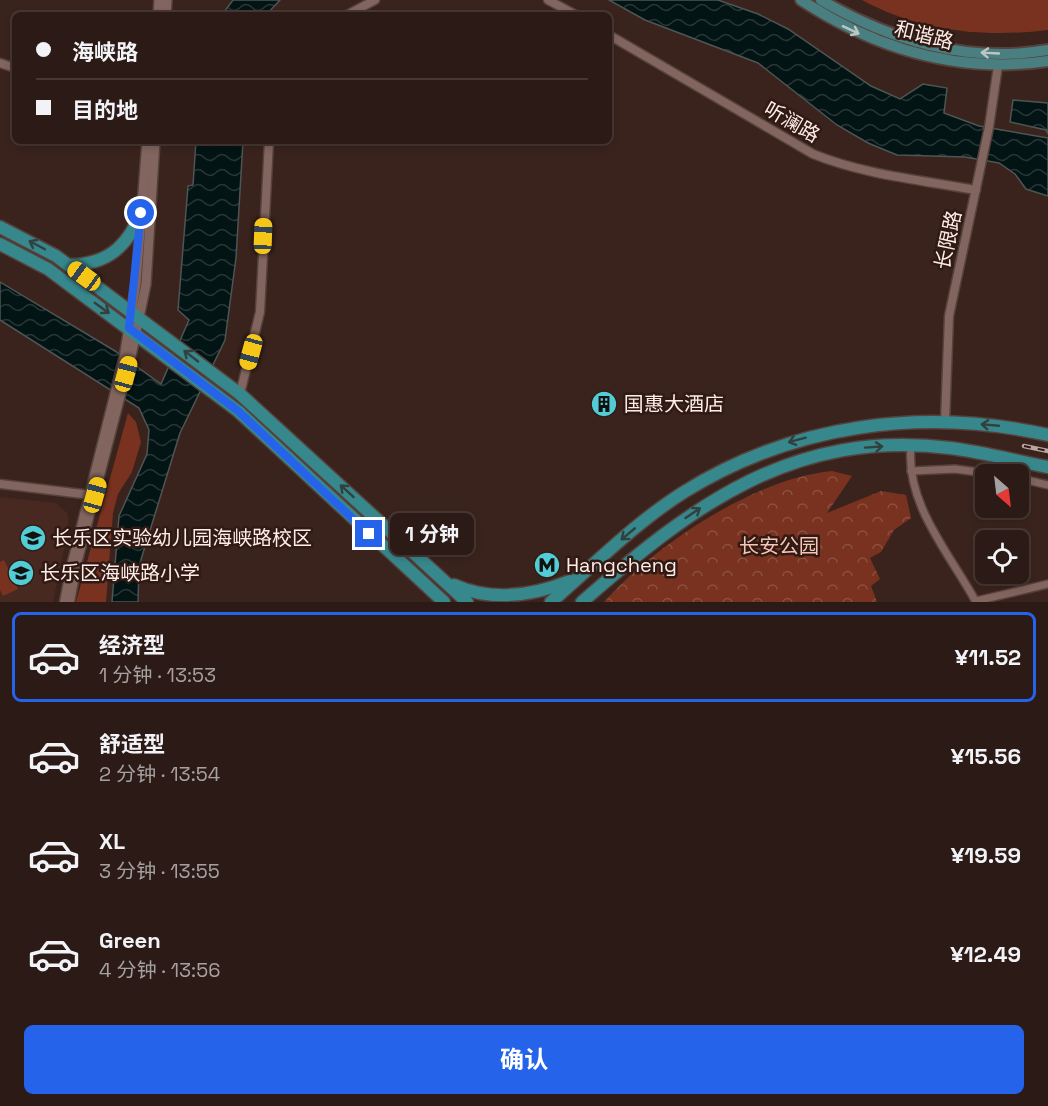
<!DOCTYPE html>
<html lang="zh">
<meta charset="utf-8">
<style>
:root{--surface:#2c1a16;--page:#34231f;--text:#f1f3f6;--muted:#a6a1a1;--line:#483835;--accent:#2563eb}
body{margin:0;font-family:"Space Grotesk","Noto Sans SC",sans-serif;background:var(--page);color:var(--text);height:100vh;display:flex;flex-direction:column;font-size:22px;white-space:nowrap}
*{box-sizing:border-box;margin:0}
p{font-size:20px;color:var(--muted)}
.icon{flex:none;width:33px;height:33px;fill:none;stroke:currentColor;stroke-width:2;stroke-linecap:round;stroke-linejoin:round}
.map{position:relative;height:602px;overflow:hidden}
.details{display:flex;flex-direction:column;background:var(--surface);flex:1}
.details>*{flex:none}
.top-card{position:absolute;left:12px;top:12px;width:600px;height:132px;border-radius:9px;box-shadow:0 3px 9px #0003,0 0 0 2px var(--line);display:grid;align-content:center;height:132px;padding:0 24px;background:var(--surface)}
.needle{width:39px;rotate:152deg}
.tools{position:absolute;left:975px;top:464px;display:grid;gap:12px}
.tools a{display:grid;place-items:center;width:54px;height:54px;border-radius:9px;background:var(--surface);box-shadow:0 3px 9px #0003,0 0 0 2px var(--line);font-size:30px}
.end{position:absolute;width:27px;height:27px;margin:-14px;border:8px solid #2563eb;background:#fff;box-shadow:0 0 0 3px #fff}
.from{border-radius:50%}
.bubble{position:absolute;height:42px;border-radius:9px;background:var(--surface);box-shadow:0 3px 9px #0003,0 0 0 2px var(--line);font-size:20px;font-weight:700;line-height:42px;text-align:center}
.car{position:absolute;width:18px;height:36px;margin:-18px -9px;border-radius:8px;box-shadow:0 0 4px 2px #0007;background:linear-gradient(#f5c518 24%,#345 0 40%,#f5c518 0 76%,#345 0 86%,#f5c518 0)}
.top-card b{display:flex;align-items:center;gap:21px;height:57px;font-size:22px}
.top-card b+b{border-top:2px solid var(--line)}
.top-card i{width:15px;height:15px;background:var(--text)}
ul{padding:10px 0 0;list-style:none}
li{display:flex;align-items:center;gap:18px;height:90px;margin:0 12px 9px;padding:0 12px;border:3px solid transparent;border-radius:9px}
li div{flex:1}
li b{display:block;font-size:22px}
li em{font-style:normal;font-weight:700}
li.active{border-color:var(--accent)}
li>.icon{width:54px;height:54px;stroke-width:1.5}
.button{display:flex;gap:12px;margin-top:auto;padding:12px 24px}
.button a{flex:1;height:69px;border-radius:9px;background:var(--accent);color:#fff;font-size:24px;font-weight:700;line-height:69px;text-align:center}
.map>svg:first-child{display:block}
.built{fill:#472921}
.green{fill:#78321f}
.forest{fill:url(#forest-crowns)}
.water{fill:url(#water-waves);stroke:#4e5554;stroke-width:1.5}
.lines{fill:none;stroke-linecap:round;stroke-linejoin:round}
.minor-casing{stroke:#56423c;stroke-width:10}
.tertiary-casing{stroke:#56423c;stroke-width:11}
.secondary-casing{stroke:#56423c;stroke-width:12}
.primary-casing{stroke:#56423c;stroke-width:14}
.trunk-casing{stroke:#56423c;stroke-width:15}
.minor{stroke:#81655e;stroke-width:7}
.tertiary{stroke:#81655e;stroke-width:8}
.secondary{stroke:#81655e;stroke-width:9}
.primary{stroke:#497f81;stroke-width:10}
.trunk{stroke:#36888d;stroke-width:12}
.rail-casing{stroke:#b9a5a1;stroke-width:4.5}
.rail{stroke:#301a13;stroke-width:2;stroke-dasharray:7;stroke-linecap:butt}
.oneway{stroke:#bec6c4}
.oneway2{stroke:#32403e}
.route{stroke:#2563eb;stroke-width:8}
.labels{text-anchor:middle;stroke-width:5;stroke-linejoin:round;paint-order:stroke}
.street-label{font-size:20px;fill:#fdece8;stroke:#301a13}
.poi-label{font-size:20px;fill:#fdece8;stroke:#301a13;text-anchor:start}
.park-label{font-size:20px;fill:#f6c5b6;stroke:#301a13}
</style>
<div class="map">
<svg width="1048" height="602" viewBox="0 0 1048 602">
<defs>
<pattern id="forest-crowns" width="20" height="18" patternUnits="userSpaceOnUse" patternTransform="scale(1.5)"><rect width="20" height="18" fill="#78321f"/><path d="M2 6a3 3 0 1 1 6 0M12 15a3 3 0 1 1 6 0" fill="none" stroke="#8c5040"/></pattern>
<pattern id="water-waves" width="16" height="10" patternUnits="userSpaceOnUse" patternTransform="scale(1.5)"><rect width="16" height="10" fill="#031415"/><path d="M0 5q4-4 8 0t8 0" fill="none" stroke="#293637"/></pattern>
</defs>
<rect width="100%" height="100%" fill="#3a231d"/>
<path class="built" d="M0,497L56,503L68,514V530L53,602H0Z"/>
<g class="green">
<path d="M862,0H1048V30C984,38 919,31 862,0Z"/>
<path d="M128,413L136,422L141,442L132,472L118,494L113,513L106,602H76Z"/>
<path d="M4,560L18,589L3,596L0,590V562Z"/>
</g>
<path class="forest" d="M832,471L852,476L827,513L881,491L906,495L911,518L894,530L881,552L870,558L880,579L871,586L877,602H604C655,545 755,478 832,471Z"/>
<g class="water">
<path d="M233,0H280L266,15H222Z"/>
<path d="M609,0H718L758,14L788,29L871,86L900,99L923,84L947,88L944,113L979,126L1048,138V196L1026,189L1015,174L999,163L965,157L897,155L868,143L837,125L758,63L645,20Z"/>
<path d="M1013,100L1048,103V134L1046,130L1010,122Z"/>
<path d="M196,141H243L236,258L225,340L180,433L139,566L138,602H112L119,516L147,454L149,430L139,408L0,320V282L115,351L161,384L189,320L178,310L188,186L193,185Z"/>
</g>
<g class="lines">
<g class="minor-casing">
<g id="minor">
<path d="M911,446C905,504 950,554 976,602"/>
<path d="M911,471L955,469L993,474"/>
<path d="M1018,478L1048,485"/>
<path d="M976,601L1048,584"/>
</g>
</g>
<g class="tertiary-casing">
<g id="tertiary">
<path d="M548,0L576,15"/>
<path d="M347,15L375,0"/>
<path d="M609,35L813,154C865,175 921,180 976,190"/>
<path d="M0,63L15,68"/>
<path d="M240,394L260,312L269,141"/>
<path d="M945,422L949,316L989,127L998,66"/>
<path d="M0,484L91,495"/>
<path d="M64,602L71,566L125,352"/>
<path d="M70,602L78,560L131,356"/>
</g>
</g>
<g class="secondary-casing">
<g id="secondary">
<path d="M158,15L159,0"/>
<path d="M166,15L167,0"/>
<path d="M125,352L136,283L147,141"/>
<path d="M131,356L146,284L155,141"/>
</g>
</g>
<g class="primary-casing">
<g id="primary">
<path d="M801,0C876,49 958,74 1048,61"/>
<path d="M821,0C889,40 968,64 1048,50"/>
</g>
</g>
<g class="trunk-casing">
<g id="trunk">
<path d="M0,227L56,256L240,394L467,602"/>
<path d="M0,244L48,269L238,411L444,602"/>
<path d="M68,265C107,265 127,247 141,213"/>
<path d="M454,585C492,602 532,596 570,581"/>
<path d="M551,602C594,565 636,522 684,492C793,424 923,407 1048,435"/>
<path d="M582,602C693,505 793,429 950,448C983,452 1016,461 1048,467"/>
</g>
</g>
<use href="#minor" class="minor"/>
<use href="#tertiary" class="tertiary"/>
<use href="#secondary" class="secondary"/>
<use href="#primary" class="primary"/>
<use href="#trunk" class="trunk"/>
<g class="rail-casing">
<path id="rail" d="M1024,446L1048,451"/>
</g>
<use href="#rail" class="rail"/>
</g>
<defs><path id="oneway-shaft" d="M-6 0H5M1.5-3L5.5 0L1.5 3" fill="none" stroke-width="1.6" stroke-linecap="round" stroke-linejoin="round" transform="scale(1.5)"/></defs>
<g class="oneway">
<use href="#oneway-shaft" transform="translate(851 30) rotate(25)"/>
<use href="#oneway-shaft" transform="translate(990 53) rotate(-177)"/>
</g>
<g class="oneway2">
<use href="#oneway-shaft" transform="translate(37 245) rotate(-152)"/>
<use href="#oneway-shaft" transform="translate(102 308) rotate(36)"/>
<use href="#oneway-shaft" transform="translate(191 356) rotate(-142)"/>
<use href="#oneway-shaft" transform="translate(990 425) rotate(-175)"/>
<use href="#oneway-shaft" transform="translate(797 440) rotate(165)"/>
<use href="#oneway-shaft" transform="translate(874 447) rotate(-4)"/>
<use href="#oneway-shaft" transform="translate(347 491) rotate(-138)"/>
<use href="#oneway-shaft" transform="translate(693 513) rotate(-34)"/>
<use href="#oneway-shaft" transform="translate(628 534) rotate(140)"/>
</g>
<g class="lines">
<path class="route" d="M141,213L129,328L238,411L369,534"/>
</g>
<defs>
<g id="building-disc" transform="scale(1.35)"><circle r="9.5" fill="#52ccd5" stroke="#301a13"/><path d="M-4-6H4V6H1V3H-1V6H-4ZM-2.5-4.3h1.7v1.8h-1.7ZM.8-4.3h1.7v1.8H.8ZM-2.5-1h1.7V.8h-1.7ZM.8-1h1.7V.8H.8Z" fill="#111"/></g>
<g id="school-disc" transform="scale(1.35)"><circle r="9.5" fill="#52ccd5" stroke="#301a13"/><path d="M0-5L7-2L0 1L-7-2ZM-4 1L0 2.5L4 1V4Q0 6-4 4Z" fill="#111"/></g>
<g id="metro-disc" transform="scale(1.35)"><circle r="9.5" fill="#52ccd5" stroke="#301a13"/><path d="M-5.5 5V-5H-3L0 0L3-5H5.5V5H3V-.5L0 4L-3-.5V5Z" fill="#111"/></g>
</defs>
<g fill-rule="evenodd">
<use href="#building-disc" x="604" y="404"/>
<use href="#school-disc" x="33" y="538"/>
<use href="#metro-disc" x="547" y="565"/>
<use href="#school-disc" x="21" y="573"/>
</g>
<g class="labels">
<g class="street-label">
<text transform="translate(924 35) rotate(14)" y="7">和谐路</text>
<text transform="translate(792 122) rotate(30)" y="7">听澜路</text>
<text transform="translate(948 240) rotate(-78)" y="7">长限路</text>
</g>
<g class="poi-label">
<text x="624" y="411">国惠大酒店</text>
<text x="52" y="545">长乐区实验幼儿园海峡路校区</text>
<text x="566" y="572">Hangcheng</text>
<text x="40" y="580">长乐区海峡路小学</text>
</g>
<g class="park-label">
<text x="779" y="553">长安公园</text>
</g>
</g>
</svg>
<div class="tools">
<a><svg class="needle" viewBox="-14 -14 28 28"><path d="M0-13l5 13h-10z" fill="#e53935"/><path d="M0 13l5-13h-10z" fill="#a6a1a1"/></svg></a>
<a><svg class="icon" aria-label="locate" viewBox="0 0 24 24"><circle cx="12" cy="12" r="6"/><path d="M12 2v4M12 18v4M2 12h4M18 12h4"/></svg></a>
</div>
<i class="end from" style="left:141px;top:213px"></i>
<i class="end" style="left:369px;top:534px"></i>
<div class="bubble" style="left:390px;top:513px;width:84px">1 分钟</div>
<i class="car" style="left:263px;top:236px;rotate:2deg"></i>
<i class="car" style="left:84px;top:276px;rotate:306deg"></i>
<i class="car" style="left:251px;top:352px;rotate:195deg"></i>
<i class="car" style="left:126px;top:374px;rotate:15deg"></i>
<i class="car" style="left:95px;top:495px;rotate:15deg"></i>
<div class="top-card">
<b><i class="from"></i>海峡路</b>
<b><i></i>目的地</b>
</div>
</div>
<section class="details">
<ul>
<li class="active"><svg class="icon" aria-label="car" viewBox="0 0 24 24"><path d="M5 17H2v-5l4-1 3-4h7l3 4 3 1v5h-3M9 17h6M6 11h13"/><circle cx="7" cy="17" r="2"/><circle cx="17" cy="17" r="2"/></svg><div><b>经济型</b><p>1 分钟 · 13:53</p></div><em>¥11.52</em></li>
<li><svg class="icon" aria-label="car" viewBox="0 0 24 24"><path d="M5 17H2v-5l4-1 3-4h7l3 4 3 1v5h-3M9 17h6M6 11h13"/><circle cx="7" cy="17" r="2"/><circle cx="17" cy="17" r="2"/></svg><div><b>舒适型</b><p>2 分钟 · 13:54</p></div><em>¥15.56</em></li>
<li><svg class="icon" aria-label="car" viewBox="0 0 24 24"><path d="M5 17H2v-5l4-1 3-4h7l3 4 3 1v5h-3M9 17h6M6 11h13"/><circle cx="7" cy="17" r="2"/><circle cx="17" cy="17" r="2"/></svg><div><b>XL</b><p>3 分钟 · 13:55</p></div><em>¥19.59</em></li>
<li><svg class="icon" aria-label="car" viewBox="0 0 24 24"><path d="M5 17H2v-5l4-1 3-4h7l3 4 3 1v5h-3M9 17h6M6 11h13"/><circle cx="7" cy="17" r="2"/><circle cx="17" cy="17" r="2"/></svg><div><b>Green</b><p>4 分钟 · 13:56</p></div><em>¥12.49</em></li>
</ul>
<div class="button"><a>确认</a></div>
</section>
